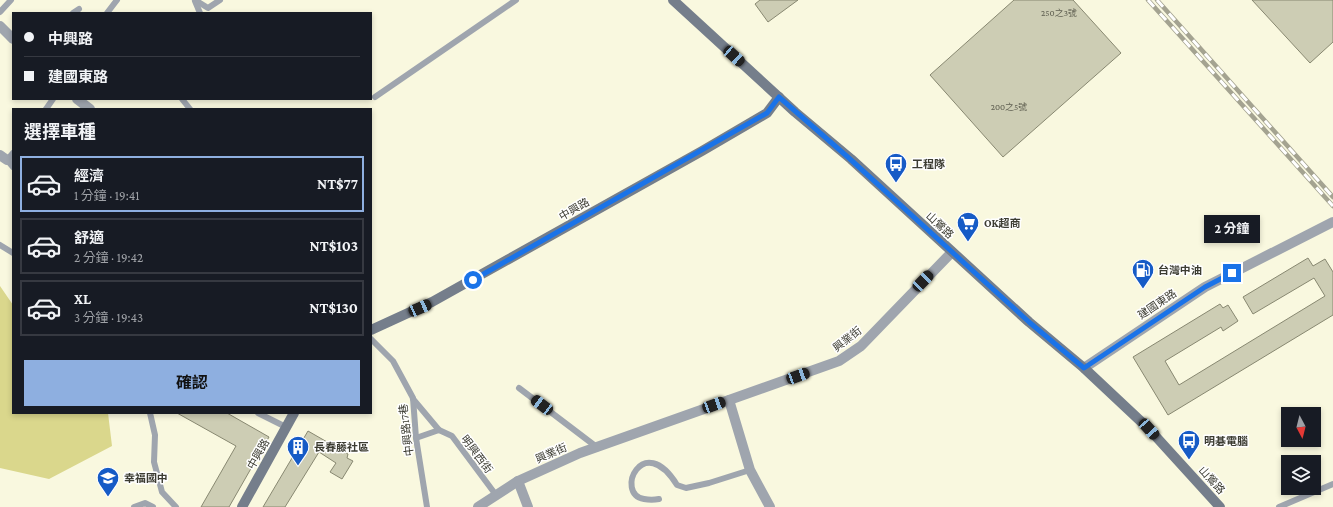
<!DOCTYPE html>
<html lang="zh-TW">
<meta charset="utf-8">
<style>
:root{--surface:#171b24;--page:#20242c;--text:#f1f3f6;--muted:#9ea1a6;--line:#363941;--accent:#8eafe0}
body{margin:0;font-family:"Crimson Pro","Noto Sans TC",serif;background:var(--page);color:var(--text);height:100vh;display:flex;flex-direction:column;font-size:15px;white-space:nowrap}
*{box-sizing:border-box;margin:0}
p{font-size:13px;color:var(--muted)}
.icon{flex:none;width:22px;height:22px;fill:none;stroke:currentColor;stroke-width:2;stroke-linecap:round;stroke-linejoin:round}
.map{position:relative;flex:1;overflow:hidden}
.panel{position:absolute;left:12px;top:108px;width:360px;height:306px;display:flex;flex-direction:column;background:var(--surface);border-radius:0px;box-shadow:0 2px 6px #0003}
.panel>*{flex:none}
.banner{position:absolute;left:12px;top:12px;width:360px;height:88px;border-radius:0px;box-shadow:0 2px 6px #0003;display:grid;align-content:center;height:88px;padding:0 12px;background:var(--surface)}
.needle{width:26px;rotate:173deg}
.buttons{position:absolute;left:1281px;top:407px;display:grid;gap:8px}
.buttons a{display:grid;place-items:center;width:40px;height:40px;border-radius:0px;background:var(--surface);box-shadow:0 2px 6px #0003;font-size:20px}
.end{position:absolute;width:18px;height:18px;margin:-9px;border:5px solid #1a73e8;background:#fff;box-shadow:0 0 0 2px #fff}
.from{border-radius:50%}
.bubble{position:absolute;height:28px;border-radius:0px;background:var(--surface);box-shadow:0 2px 6px #0003;font-size:13px;font-weight:700;line-height:28px;text-align:center}
.car{position:absolute;width:12px;height:24px;margin:-12px -6px;border-radius:5px;box-shadow:0 0 3px 1px #0007;background:linear-gradient(#222 24%,#8ab4d8 0 40%,#222 0 76%,#8ab4d8 0 86%,#222 0)}
.banner b{display:flex;align-items:center;gap:14px;height:38px;font-size:15px}
.banner b+b{border-top:1px solid var(--line)}
.banner i{width:10px;height:10px;background:var(--text)}
ul{padding:0;list-style:none}
li{display:flex;align-items:center;gap:12px;height:56px;margin:0 8px 6px;padding:0 4px;border:2px solid var(--line);border-radius:0px}
li div{flex:1}
li b{display:block;font-size:15px}
li em{font-style:normal;font-weight:700}
li.on{border-color:var(--accent)}
li>.icon{width:36px;height:36px;stroke-width:1.5}
h2{padding:0 12px;font-size:18px;line-height:48px}
.primary-button{display:flex;gap:8px;margin-top:auto;padding:8px 12px}
.primary-button a{flex:1;height:46px;border-radius:0px;background:var(--accent);color:#111;font-size:16px;font-weight:700;line-height:46px;text-align:center}
.map>svg:first-child{display:block}
.green{fill:#dad78c}
.building{fill:#cdcdb4;stroke:#888871}
.lines{fill:none;stroke-linecap:round;stroke-linejoin:round}
.lane{stroke:#9fa5ae;stroke-width:6}
.street{stroke:#9fa5ae;stroke-width:10}
.secondary{stroke:#757e8b;stroke-width:10}
.rail-casing{stroke:#a4a391;stroke-width:4.5}
.rail{stroke:#fff;stroke-width:3;stroke-dasharray:9;stroke-linecap:butt}
.route{stroke:#1a73e8;stroke-width:5}
.labels{text-anchor:middle;stroke-width:3;stroke-linejoin:round;paint-order:stroke}
.number-label{font-size:9px;fill:#606052}
.poi-label{font-size:11px;font-weight:bold;fill:#3c3c32;stroke:#fff;text-anchor:start}
.street-label{font-size:11px;fill:#3c3c32;stroke:#fff}
</style>
<div class="map">
<svg width="1333" height="507" viewBox="0 0 1333 507">
<rect width="100%" height="100%" fill="#f9f8df"/>
<path class="green" d="M0,286L13,305V413H108L112,446L49,479L0,468Z"/>
<g class="building">
<path d="M760,0H798L768,22L755,4Z"/>
<path d="M1014,0H1073L1121,53L1003,157L930,75Z"/>
<path d="M1252,0H1333V42L1310,63Z"/>
<path d="M1308,258L1313,266L1325,259L1333,272V315L1168,415L1133,357L1220,304L1223,308L1228,305L1238,321L1223,331L1221,327L1165,361L1179,385L1325,296L1314,278L1253,314L1243,297Z"/>
<path d="M177,413H227L269,437L229,507H201L236,446Z"/>
<path d="M308,431L348,454L347,458L353,461L342,479L330,472L336,463L319,452L285,507H263Z"/>
</g>
<g class="lines">
<g class="lane">
<path d="M195,0L208,8L220,0"/>
<path d="M195,1L200,13"/>
<path d="M0,12L11,0"/>
<path d="M73,13L79,9"/>
<path d="M107,13L117,0"/>
<path d="M375,97L516,0"/>
<path d="M182,99L190,109"/>
<path d="M46,109L53,99"/>
<path d="M13,153L7,160L13,167"/>
<path d="M0,245L13,253"/>
<path d="M371,339L393,361L413,398L416,438L427,507"/>
<path d="M519,388L598,448"/>
<path d="M413,399L439,430"/>
<path d="M150,413L155,435L154,462L162,492L176,507"/>
<path d="M258,413L286,427"/>
<path d="M416,438L439,430L452,436L496,495"/>
<path d="M659,499C654,500 649,500 644,499C614,494 643,430 677,485L686,488L709,483L750,470"/>
<path d="M134,507L145,503L153,507"/>
<path d="M1279,507L1333,484"/>
</g>
<g class="street">
<path d="M0,26L13,39"/>
<path d="M77,99L90,109"/>
<path d="M0,155L7,160"/>
<path d="M1084,368L1205,287L1333,222"/>
<path d="M729,400L750,470L770,507"/>
<path d="M518,481L528,507"/>
<path d="M478,507L518,481L580,453L839,361L861,346L952,252"/>
</g>
<g class="secondary">
<path d="M673,0L795,112L851,159L1029,322L1084,368L1149,429L1220,507"/>
<path d="M371,330L432,302L702,151L767,113L779,97"/>
<path d="M242,507L294,413"/>
</g>
<g class="rail-casing">
<g id="rail">
<path d="M1148,0L1333,206"/>
<path d="M1157,0L1333,197"/>
</g>
</g>
<use href="#rail" class="rail"/>
</g>
<g class="lines">
<path class="route" d="M473,280L767,113L779,97L850,159L1029,322L1084,368L1205,287L1232,273"/>
</g>
<defs>
<g id="bus-pin" transform="scale(1.15)"><path d="M0 17L-7.5 6A9.5 9.5 0 1 1 7.5 6Z" fill="#165bc6" stroke="#fff"/><path d="M-5-6H5V4H4V6H2V4H-2V6H-4V4H-5ZM-3.5-4V0h7V-4ZM-3.5 1.2v1.5H-2V1.2ZM2 1.2v1.5H3.5V1.2Z" fill="#fff"/></g>
<g id="supermarket-pin" transform="scale(1.15)"><path d="M0 17L-7.5 6A9.5 9.5 0 1 1 7.5 6Z" fill="#165bc6" stroke="#fff"/><path d="M-6-5.5h2.5l.6 2H6L4.5 2H-2.5L-4.4-4H-6ZM-1.5 3.2a1.3 1.3 0 1 0 .1 0ZM3 3.2a1.3 1.3 0 1 0 .1 0Z" fill="#fff"/></g>
<g id="fuel-pin" transform="scale(1.15)"><path d="M0 17L-7.5 6A9.5 9.5 0 1 1 7.5 6Z" fill="#165bc6" stroke="#fff"/><path d="M-5.5-6h7V0h2V4h1.3V-2.5L3-4.5l.8-.8L6-3V5H2.5V1h-1V6h-7ZM-4.2-4.7v3.2H.2V-4.7Z" fill="#fff"/></g>
<g id="building-pin" transform="scale(1.15)"><path d="M0 17L-7.5 6A9.5 9.5 0 1 1 7.5 6Z" fill="#165bc6" stroke="#fff"/><path d="M-4-6H4V6H1V3H-1V6H-4ZM-2.5-4.3h1.7v1.8h-1.7ZM.8-4.3h1.7v1.8H.8ZM-2.5-1h1.7V.8h-1.7ZM.8-1h1.7V.8H.8Z" fill="#fff"/></g>
<g id="school-pin" transform="scale(1.15)"><path d="M0 17L-7.5 6A9.5 9.5 0 1 1 7.5 6Z" fill="#165bc6" stroke="#fff"/><path d="M0-5L7-2L0 1L-7-2ZM-4 1L0 2.5L4 1V4Q0 6-4 4Z" fill="#fff"/></g>
</defs>
<g fill-rule="evenodd">
<use href="#bus-pin" x="896" y="164"/>
<use href="#supermarket-pin" x="968" y="223"/>
<use href="#fuel-pin" x="1143" y="270"/>
<use href="#bus-pin" x="1189" y="441"/>
<use href="#building-pin" x="298" y="447"/>
<use href="#school-pin" x="108" y="478"/>
</g>
<g class="labels">
<g class="number-label">
<text x="1059" y="16">250之3號</text>
<text x="1009" y="110">200之5號</text>
</g>
<g class="poi-label">
<text x="912" y="168">工程隊</text>
<text x="984" y="227">OK超商</text>
<text x="1158" y="274">台灣中油</text>
<text x="1204" y="445">明碁電腦</text>
<text x="314" y="451">長春藤社區</text>
<text x="124" y="482">幸福國中</text>
</g>
<g class="street-label">
<text transform="translate(574 209) rotate(-30)" y="4">中興路</text>
<text transform="translate(940 225) rotate(43)" y="4">山鶯路</text>
<text transform="translate(1157 304) rotate(-34)" y="4">建國東路</text>
<text transform="translate(847 339) rotate(-38)" y="4">興業街</text>
<text transform="translate(406 430) rotate(-97)" y="4">中興路17巷</text>
<text transform="translate(551 453) rotate(-24)" y="4">興業街</text>
<text transform="translate(258 454) rotate(-61)" y="4">中興路</text>
<text transform="translate(477 454) rotate(53)" y="4">明興西街</text>
<text transform="translate(1212 480) rotate(48)" y="4">山鶯路</text>
</g>
</g>
</svg>
<div class="buttons">
<a><svg class="needle" viewBox="-14 -14 28 28"><path d="M0-13l5 13h-10z" fill="#e53935"/><path d="M0 13l5-13h-10z" fill="#9ea1a6"/></svg></a>
<a><svg class="icon" aria-label="layers" viewBox="0 0 24 24"><path d="M12 4l9 5-9 5-9-5zM3 14l9 5 9-5"/></svg></a>
</div>
<i class="end from" style="left:473px;top:280px"></i>
<i class="end" style="left:1232px;top:273px"></i>
<div class="bubble" style="left:1204px;top:215px;width:56px">2 分鐘</div>
<i class="car" style="left:734px;top:56px;rotate:132deg"></i>
<i class="car" style="left:923px;top:281px;rotate:44deg"></i>
<i class="car" style="left:420px;top:308px;rotate:66deg"></i>
<i class="car" style="left:798px;top:376px;rotate:70deg"></i>
<i class="car" style="left:542px;top:405px;rotate:307deg"></i>
<i class="car" style="left:714px;top:405px;rotate:70deg"></i>
<i class="car" style="left:1149px;top:429px;rotate:138deg"></i>
<div class="banner">
<b><i class="from"></i>中興路</b>
<b><i></i>建國東路</b>
</div>
<section class="panel">
<h2>選擇車種</h2>
<ul>
<li class="on"><svg class="icon" aria-label="car" viewBox="0 0 24 24"><path d="M5 17H2v-5l4-1 3-4h7l3 4 3 1v5h-3M9 17h6M6 11h13"/><circle cx="7" cy="17" r="2"/><circle cx="17" cy="17" r="2"/></svg><div><b>經濟</b><p>1 分鐘 · 19:41</p></div><em>NT$77</em></li>
<li><svg class="icon" aria-label="car" viewBox="0 0 24 24"><path d="M5 17H2v-5l4-1 3-4h7l3 4 3 1v5h-3M9 17h6M6 11h13"/><circle cx="7" cy="17" r="2"/><circle cx="17" cy="17" r="2"/></svg><div><b>舒適</b><p>2 分鐘 · 19:42</p></div><em>NT$103</em></li>
<li><svg class="icon" aria-label="car" viewBox="0 0 24 24"><path d="M5 17H2v-5l4-1 3-4h7l3 4 3 1v5h-3M9 17h6M6 11h13"/><circle cx="7" cy="17" r="2"/><circle cx="17" cy="17" r="2"/></svg><div><b>XL</b><p>3 分鐘 · 19:43</p></div><em>NT$130</em></li>
</ul>
<div class="primary-button"><a>確認</a></div>
</section>
</div>
